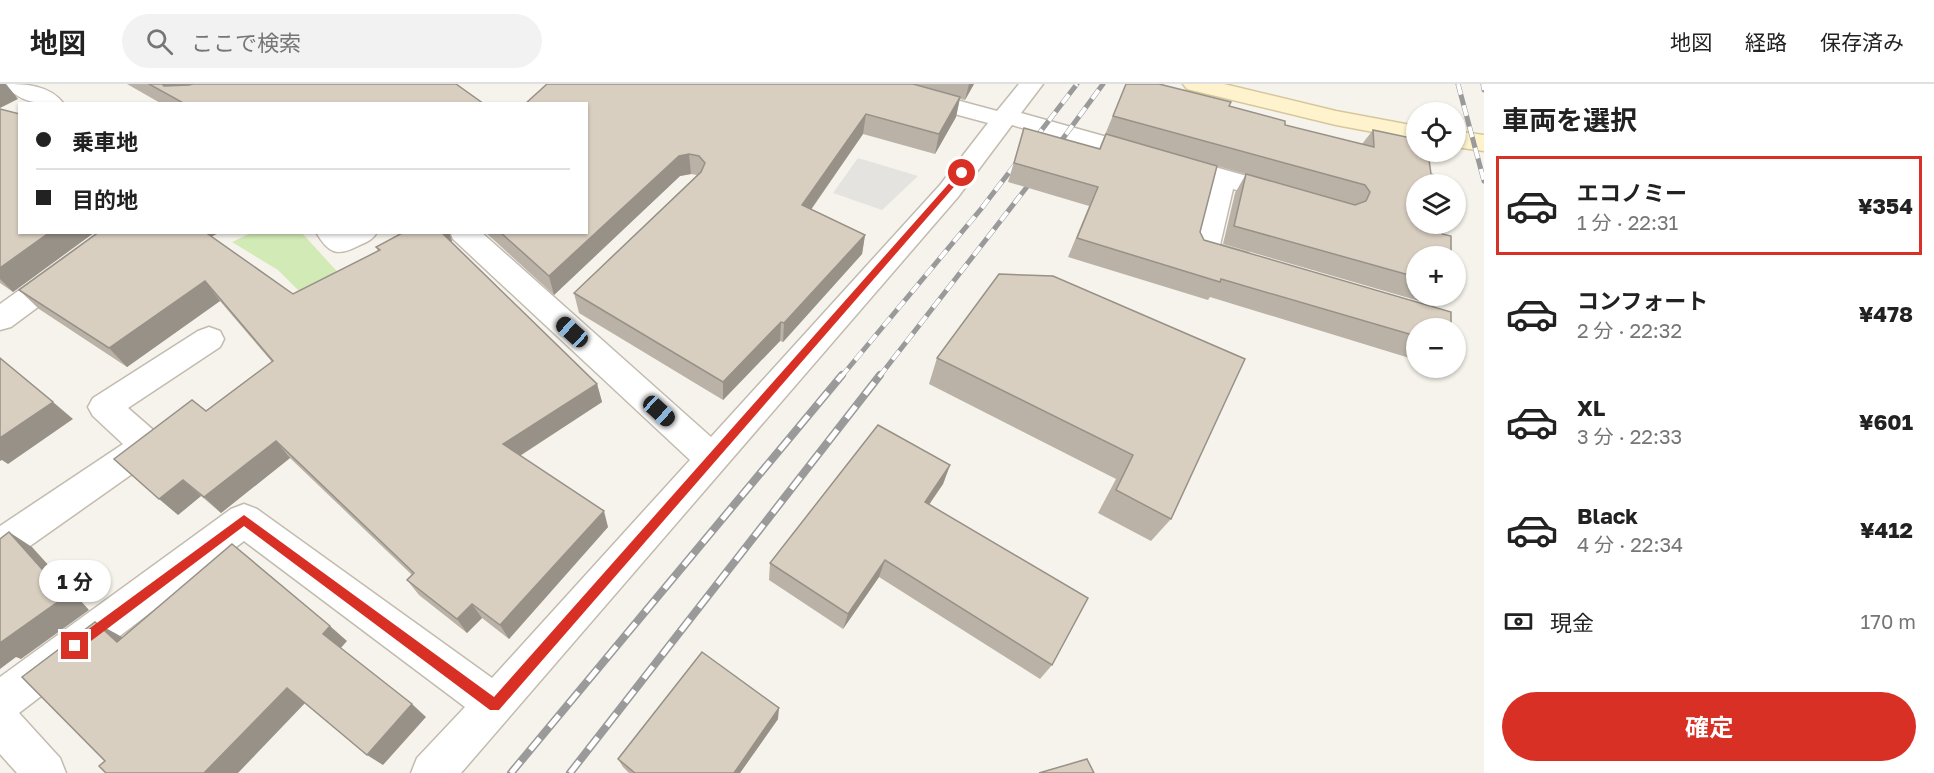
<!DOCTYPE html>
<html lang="ja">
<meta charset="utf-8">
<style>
:root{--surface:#fff;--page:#f2f2f2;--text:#222;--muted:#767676;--line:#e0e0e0;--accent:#d93025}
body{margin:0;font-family:"Golos Text","Noto Sans JP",sans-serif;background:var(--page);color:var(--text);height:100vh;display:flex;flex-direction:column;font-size:22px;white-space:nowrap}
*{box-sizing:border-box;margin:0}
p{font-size:20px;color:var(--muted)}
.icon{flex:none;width:33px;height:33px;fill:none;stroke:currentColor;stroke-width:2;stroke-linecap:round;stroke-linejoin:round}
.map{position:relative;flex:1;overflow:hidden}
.panel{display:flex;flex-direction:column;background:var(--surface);width:450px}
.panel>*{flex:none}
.hud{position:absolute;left:18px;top:18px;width:570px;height:132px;border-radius:0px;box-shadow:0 2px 4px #0004;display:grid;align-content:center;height:132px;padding:0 18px;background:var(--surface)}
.tools{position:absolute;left:1406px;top:18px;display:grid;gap:12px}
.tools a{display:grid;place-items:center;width:60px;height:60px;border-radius:50%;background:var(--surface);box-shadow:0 2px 4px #0004;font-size:30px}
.end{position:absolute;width:27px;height:27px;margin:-14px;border:8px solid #d93025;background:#fff;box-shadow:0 0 0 3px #fff}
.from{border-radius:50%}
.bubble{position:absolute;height:42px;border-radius:21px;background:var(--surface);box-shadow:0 2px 4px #0004;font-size:20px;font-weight:700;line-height:42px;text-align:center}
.car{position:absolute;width:18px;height:36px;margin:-18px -9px;border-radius:8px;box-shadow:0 0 4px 2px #0007;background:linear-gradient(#222 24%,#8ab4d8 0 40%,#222 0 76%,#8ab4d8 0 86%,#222 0)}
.hud b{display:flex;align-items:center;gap:21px;height:57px;font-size:22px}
.hud b+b{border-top:2px solid var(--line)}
.hud i{width:15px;height:15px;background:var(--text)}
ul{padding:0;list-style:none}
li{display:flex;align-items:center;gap:18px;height:99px;margin:0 12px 9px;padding:0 6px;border:3px solid transparent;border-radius:0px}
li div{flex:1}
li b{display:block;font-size:22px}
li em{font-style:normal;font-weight:700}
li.on{border-color:var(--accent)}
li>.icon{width:54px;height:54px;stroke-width:1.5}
h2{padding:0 18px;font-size:27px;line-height:72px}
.pay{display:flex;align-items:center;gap:15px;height:66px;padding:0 18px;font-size:22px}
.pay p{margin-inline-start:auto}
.primary-button{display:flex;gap:12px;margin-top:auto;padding:12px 18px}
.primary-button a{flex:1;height:69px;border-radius:36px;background:var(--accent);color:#fff;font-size:24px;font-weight:700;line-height:69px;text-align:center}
header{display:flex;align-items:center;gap:36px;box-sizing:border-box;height:84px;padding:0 30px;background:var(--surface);border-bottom:2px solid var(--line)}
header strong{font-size:28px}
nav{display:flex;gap:33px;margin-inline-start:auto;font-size:21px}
.search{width:420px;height:54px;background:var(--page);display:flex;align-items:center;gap:15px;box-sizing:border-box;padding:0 21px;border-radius:33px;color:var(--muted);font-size:22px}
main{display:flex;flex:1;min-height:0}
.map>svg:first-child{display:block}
.green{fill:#d2eab5}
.parking{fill:#e5e3e0}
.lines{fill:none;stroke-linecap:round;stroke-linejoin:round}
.street-casing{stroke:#c2bbae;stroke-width:3}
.secondary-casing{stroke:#d6c79b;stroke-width:3}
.street{fill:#fff;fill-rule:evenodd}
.secondary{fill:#fff3cd;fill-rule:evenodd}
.rail-far1-casing{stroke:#9a9a9a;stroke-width:5}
.rail-casing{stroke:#9a9a9a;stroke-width:8}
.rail-far1{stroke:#fff;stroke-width:4;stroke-dasharray:11;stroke-linecap:butt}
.rail{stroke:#fff;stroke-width:5;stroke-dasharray:15;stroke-linecap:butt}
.wall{fill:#bab2a6}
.shaded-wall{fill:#979187}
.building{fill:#d8cfc1;stroke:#979187;stroke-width:1.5}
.route{fill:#d93025}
</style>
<header>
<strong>地図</strong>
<div class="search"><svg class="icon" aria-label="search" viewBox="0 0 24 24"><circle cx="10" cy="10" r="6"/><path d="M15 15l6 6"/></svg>ここで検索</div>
<nav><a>地図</a><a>経路</a><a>保存済み</a></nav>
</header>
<main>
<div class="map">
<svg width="1484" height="689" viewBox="0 0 1484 689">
<rect width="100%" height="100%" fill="#f6f3ec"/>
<path class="green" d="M251,149H302L343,194L305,213L278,186L232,158Z"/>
<path class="parking" d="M858,74L918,92L882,126L833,109Z"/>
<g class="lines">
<g class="street-casing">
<g id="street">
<path d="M5,0C26,0 50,1 64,20C42,20 19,20 5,0Z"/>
<path d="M858,0H897L997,27L1019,0H1043L1021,29L1294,105L1298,111L1294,117L1285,120L1233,105L1220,161L1248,169L1252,176L1248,183L1238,186L1195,174L1191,167L1209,98L1012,41L958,113L461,689H411L417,674L465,623L244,457L19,629L60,674L66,689H17L0,670V593L231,425L244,420L257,425L492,594L690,376L453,155L450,148H481L711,353L940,101L988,39L862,5Z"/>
<path d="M100,148H133L130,155L11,243L0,246V220Z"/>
<path d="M316,148H377C373,156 366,158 358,162C337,173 328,169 316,148Z"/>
<path d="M209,243L220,247L224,255L220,263L128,324L159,351L164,361L159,371L13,474L0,478V442L123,360L93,332L88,323L93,314L198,247Z"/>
</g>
</g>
<g class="secondary-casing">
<g id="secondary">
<path d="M1183,0H1224L1336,27L1416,42V56L1336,41L1187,5Z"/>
<path d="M1455,47L1484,51V67L1455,63Z"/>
</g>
</g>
<use href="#street" class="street"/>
<use href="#secondary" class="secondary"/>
<g class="rail-far1-casing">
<g id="rail-far1">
<path d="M1458,0L1484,97"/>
<path d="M1483,0L1484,6"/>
<path d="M1053,68L1103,0"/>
<path d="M841,293L981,125L1077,0"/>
<path d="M879,293L1037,90"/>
</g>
</g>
<g class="rail-casing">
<g id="rail">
<path d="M511,689L842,291"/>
<path d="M570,689L880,291"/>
</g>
</g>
<use href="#rail-far1" class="rail-far1"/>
<use href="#rail" class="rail"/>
</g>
<g class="wall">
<path d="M127,0H456L484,20H162Z"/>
<path d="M547,0H974L965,16L960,15L956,33L935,70L863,50L811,126L865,151L862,170L783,258L780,257L723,316L579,229L574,209L697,91L691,90L680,92L554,211L485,148H586Z"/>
<path d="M1126,0L1229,22L1285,41L1362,60L1373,46L1416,172V212H1442L1433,221L1223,160L1235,109L1246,90L1316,110L1217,82L1200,148L1204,156L1416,244V276L1210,213L1208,216L1068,173L1089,122L1008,98L1024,44L1099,65Z"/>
<path d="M0,25L20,148H95L13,208L0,199Z"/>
<path d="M399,148H449L452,157L451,158L597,300L602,318L520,372L608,443L509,555L482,534L467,549L419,511L407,496L412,491L290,374L221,429L201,412L178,431L206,327L272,278L220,217L127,283L39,225L19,206L211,153L293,210L378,167L376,163L401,150Z"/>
<path d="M1053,192L1171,435L1151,457L1098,429L1116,395L929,300L937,274Z"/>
<path d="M950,381L943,400L929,421L1052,581L1040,595L879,493L843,545L769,496L770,479Z"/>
<path d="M778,635L740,689H629L623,683L618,675Z"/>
</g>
<g class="shaded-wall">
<path d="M0,0H6L18,15L0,24Z"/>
<path d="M162,0H202L178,16Z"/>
<path d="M969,0H974L965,16Z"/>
<path d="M960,13L956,33L935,70L939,50Z"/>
<path d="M866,30L863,50L800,141L802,121Z"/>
<path d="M689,70L691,90L680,92L554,211L549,192L679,72Z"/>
<path d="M50,148H95L13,208L0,195V184Z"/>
<path d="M196,148H221L202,157Z"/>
<path d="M439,148H449L452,157L445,165Z"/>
<path d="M865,151L862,170L783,258L784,239Z"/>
<path d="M205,197L220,217L127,283L109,264Z"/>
<path d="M781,238L780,257L723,316V298Z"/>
<path d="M597,300L602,318L510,378L503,360Z"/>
<path d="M53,318L73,335L8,380L2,376L0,377V354Z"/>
<path d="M276,357L290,374L221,429L204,413Z"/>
<path d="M950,381L943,400L918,436L925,418Z"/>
<path d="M183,396L201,412L178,431L159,415Z"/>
<path d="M604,427L608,443L509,555L500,541Z"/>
<path d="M9,448L32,463L89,526L21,575L16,573L0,585V559Z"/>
<path d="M885,476L879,493L843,545L848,530Z"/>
<path d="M472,520L482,534L467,549L457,535Z"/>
<path d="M95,538L122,553L143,573L117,558Z"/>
<path d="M330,542L347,557L340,565L323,550Z"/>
<path d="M287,604L307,617L238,689H204Z"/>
<path d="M412,620L426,633L383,681L367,671Z"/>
<path d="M779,624L778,635L740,689H734Z"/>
</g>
<g class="building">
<path d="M149,0H162L164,2L189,1L193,0H456L484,20H185Z"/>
<path d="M547,0H913L960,13L939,50L866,30L802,121L865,151L784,239L781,238L723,298L574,209L701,88L705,79L699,72L689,70L679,72L549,192L500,148H586V20H525Z"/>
<path d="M1126,0H1159L1231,18L1229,22L1285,37V41L1374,63L1373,46L1416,55V68H1428L1431,90L1440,93L1441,100H1416V140H1442V150L1451,152V172H1416V193L1234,142L1246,90L1355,121L1366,117L1370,108L1365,101L1113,32Z"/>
<path d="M0,25L20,30V148H50L0,184Z"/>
<path d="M1024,44L1100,65L1106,50L1217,82L1200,148L1204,156L1451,228V244H1416V252L1221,195L1220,198L1077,154L1098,103L1014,79Z"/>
<path d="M99,148H205L293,210L380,166L376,163L404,148H441L597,300L503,360L604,427L500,541L472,520L457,535L407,496L414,489L276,357L204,413L183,396L159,415L114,375L192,316L206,327L273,277L205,197L109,264L19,206Z"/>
<path d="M999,190L1053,192L1245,275L1171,435L1116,406L1133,371L937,274Z"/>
<path d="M0,274L53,318L0,354Z"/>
<path d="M878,341L950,381L925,418L1088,514L1052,581L885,476L848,530L770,479Z"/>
<path d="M9,448L66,512L0,559V455Z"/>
<path d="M232,460L330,542L323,550L412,620L367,671L287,604L204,689H106L99,682L105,677L22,593L95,538L117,558Z"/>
<path d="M702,568L779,624L734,689H635L618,675Z"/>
<path d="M1087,675L1094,689H1039Z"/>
</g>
<path class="route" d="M960,87L966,89L499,626H490L244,442L79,566H71V558L244,431L494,613Z"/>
</svg>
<div class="tools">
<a><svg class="icon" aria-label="locate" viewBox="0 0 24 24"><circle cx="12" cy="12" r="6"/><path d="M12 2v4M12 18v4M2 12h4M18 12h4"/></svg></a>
<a><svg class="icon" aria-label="layers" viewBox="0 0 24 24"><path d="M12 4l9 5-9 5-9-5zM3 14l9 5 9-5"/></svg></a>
<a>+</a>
<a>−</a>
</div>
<i class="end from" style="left:962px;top:89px"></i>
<i class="end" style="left:75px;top:562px"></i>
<div class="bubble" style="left:39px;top:476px;width:72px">1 分</div>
<i class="car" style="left:572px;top:248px;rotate:312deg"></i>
<i class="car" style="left:659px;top:327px;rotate:132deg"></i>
<div class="hud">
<b><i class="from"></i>乗車地</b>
<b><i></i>目的地</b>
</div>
</div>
<section class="panel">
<h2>車両を選択</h2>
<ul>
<li class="on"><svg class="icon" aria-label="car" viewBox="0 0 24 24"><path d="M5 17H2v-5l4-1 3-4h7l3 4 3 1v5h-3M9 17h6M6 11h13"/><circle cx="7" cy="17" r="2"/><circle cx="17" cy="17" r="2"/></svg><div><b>エコノミー</b><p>1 分 · 22:31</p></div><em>¥354</em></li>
<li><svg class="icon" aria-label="car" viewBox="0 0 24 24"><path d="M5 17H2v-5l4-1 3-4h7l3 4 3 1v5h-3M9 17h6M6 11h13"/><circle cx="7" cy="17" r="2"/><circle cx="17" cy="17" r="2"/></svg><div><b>コンフォート</b><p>2 分 · 22:32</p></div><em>¥478</em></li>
<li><svg class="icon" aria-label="car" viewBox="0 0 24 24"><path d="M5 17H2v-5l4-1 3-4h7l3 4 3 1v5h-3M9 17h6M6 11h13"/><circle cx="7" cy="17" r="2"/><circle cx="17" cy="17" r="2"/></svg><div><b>XL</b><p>3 分 · 22:33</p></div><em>¥601</em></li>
<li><svg class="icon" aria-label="car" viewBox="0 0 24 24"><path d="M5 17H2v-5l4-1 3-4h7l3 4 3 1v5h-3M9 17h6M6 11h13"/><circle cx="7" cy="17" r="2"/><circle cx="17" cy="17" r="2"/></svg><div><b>Black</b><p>4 分 · 22:34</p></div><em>¥412</em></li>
</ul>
<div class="pay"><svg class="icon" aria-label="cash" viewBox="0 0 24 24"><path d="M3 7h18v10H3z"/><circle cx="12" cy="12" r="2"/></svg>現金<p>170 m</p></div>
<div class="primary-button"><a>確定</a></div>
</section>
</main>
